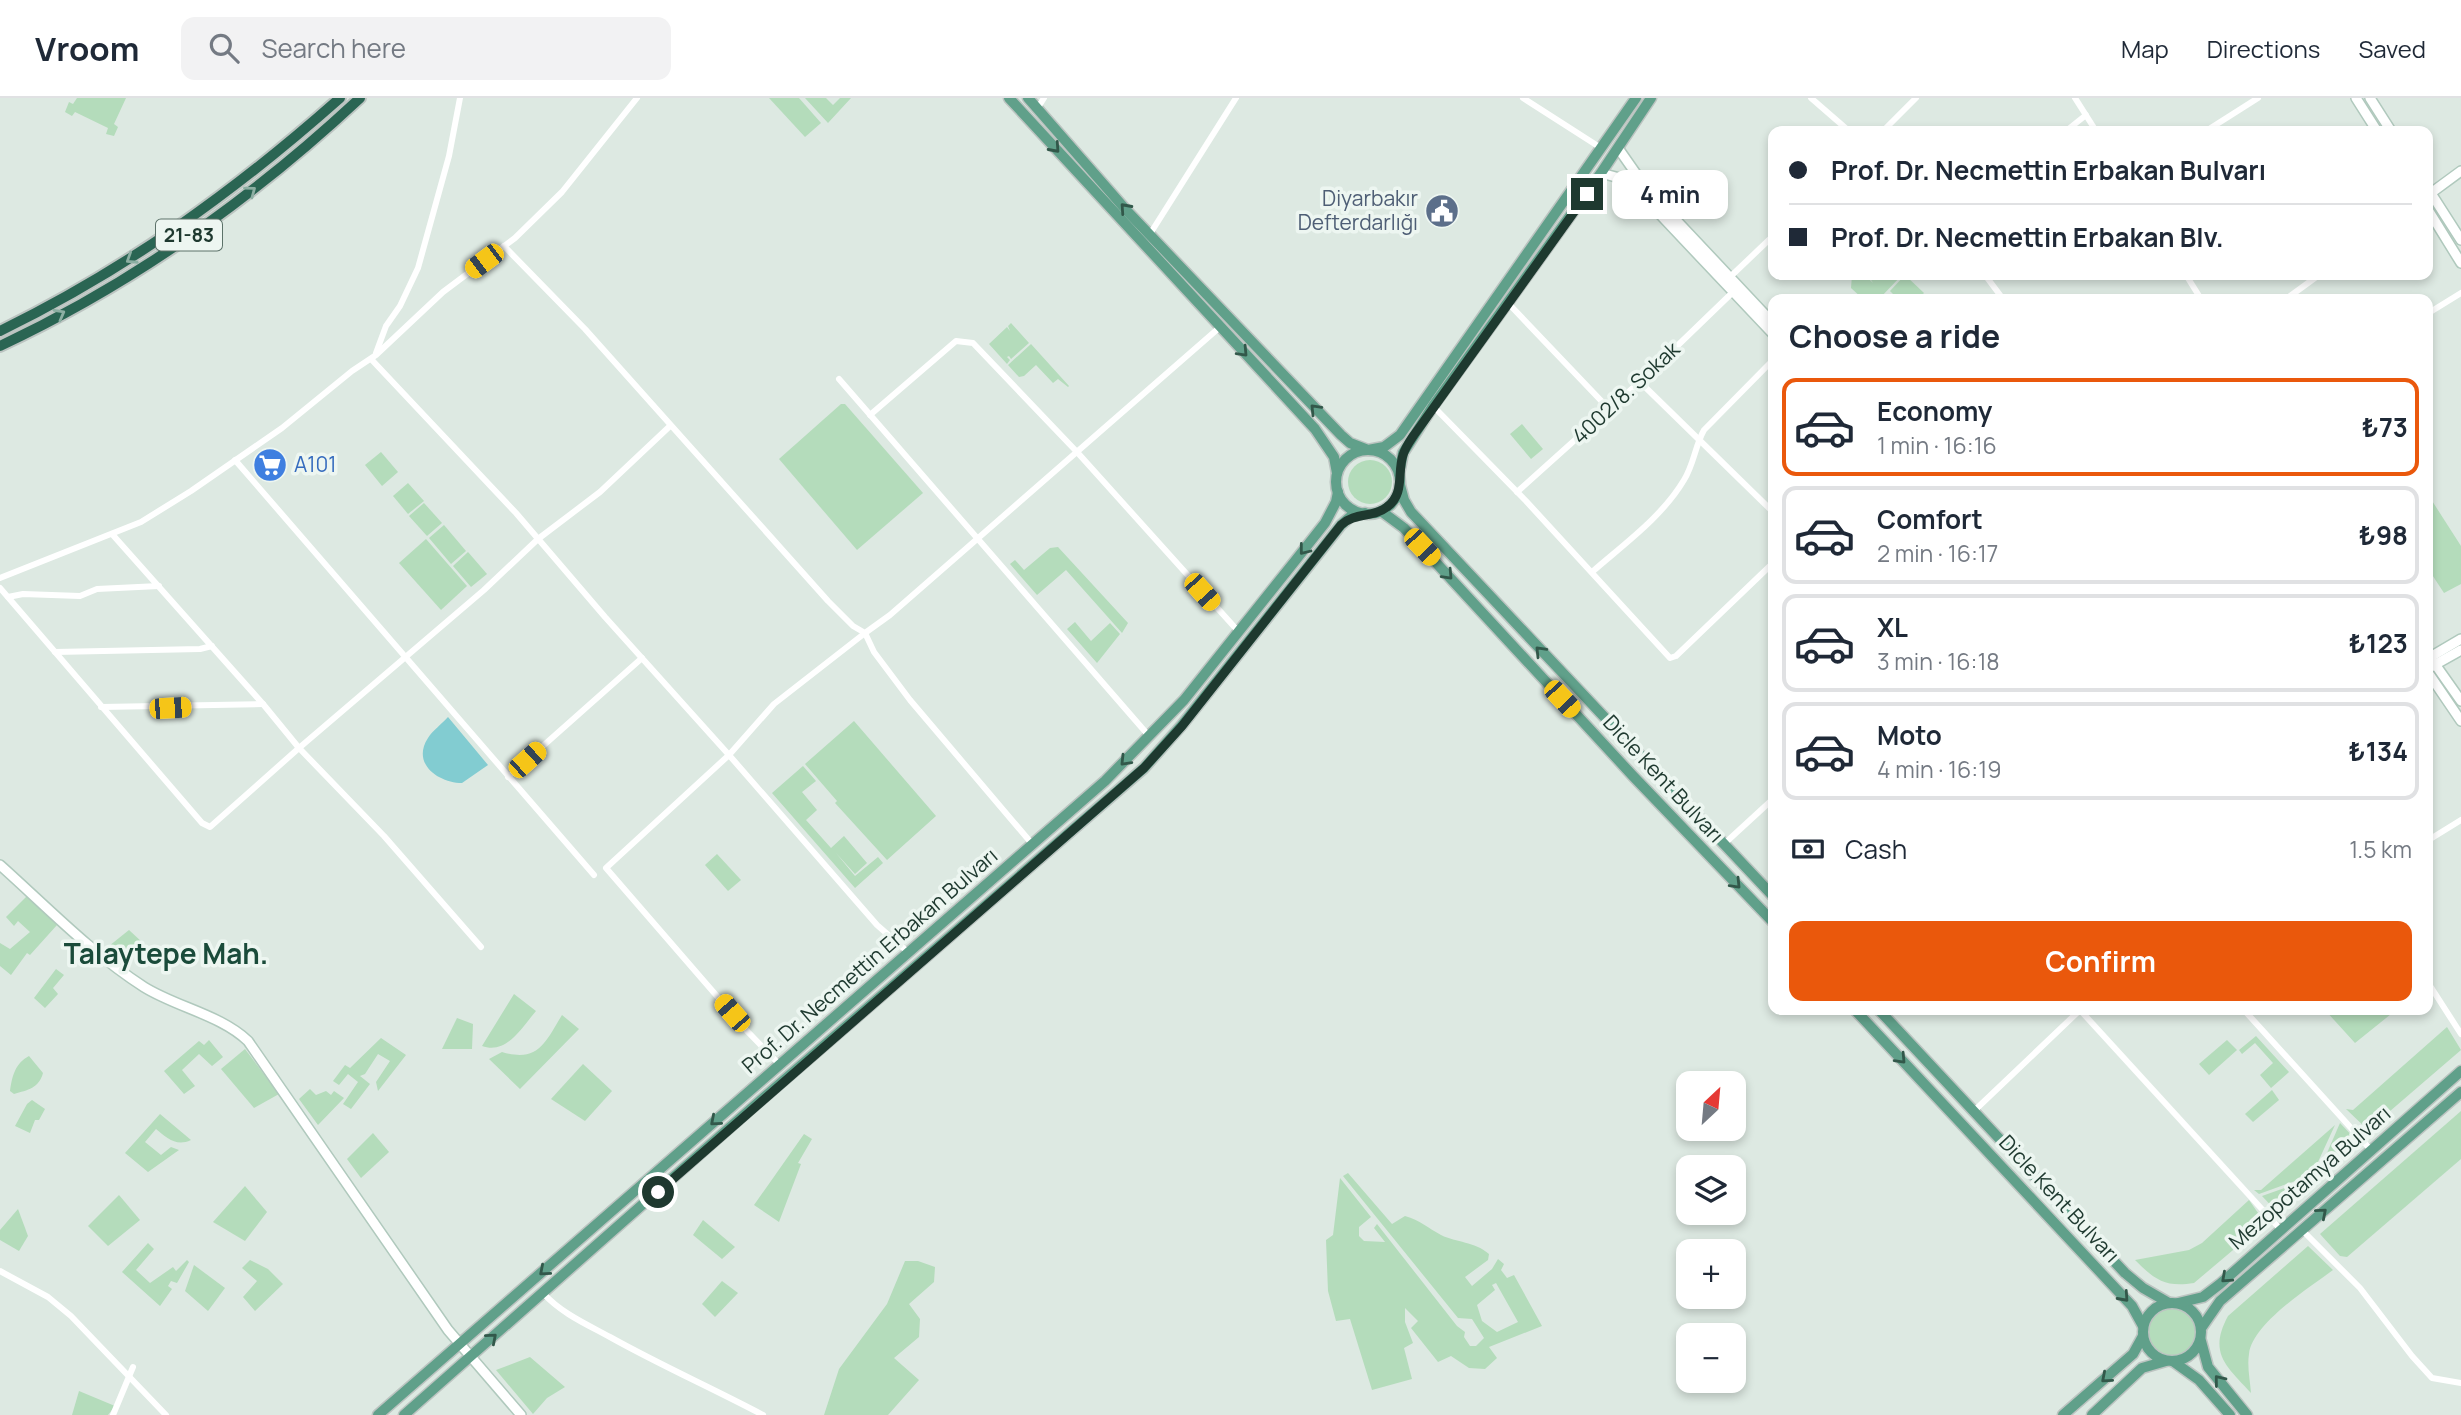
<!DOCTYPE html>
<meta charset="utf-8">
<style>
:root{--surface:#fff;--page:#f2f2f3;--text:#1f2937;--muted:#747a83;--line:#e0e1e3;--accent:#ea580c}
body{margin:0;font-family:Manrope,sans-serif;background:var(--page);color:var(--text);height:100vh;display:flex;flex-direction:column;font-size:26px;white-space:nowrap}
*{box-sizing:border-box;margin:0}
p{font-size:23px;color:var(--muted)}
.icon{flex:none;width:38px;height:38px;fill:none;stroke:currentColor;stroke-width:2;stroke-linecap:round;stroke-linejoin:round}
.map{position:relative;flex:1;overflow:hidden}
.side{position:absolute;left:1768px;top:196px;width:665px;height:721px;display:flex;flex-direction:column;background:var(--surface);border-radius:14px;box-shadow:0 4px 10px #0003}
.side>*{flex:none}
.guide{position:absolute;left:1768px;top:28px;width:665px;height:154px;border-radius:14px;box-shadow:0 4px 10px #0003;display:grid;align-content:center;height:154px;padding:0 21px;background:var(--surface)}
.needle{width:46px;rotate:26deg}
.controls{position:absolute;left:1676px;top:973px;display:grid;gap:14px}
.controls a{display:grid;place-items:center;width:70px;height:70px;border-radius:14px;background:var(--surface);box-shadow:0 4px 10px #0003;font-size:35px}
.end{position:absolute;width:32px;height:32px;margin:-16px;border:9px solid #1e392f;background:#fff;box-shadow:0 0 0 4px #fff}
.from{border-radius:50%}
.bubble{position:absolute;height:49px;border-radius:14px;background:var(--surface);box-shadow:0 4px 10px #0003;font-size:23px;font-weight:700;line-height:49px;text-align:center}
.car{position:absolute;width:21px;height:42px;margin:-21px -10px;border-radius:9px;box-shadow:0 0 5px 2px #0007;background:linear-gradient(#f5c518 24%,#345 0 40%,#f5c518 0 76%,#345 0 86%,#f5c518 0)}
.guide b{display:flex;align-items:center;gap:24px;height:66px;font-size:26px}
.guide b+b{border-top:2px solid var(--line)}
.guide i{width:18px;height:18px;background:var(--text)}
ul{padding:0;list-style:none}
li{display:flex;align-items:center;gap:21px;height:98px;margin:0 14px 10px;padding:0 7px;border:4px solid var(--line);border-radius:14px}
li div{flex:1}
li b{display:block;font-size:26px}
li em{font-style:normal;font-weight:700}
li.current{border-color:var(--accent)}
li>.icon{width:63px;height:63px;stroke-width:1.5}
h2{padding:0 21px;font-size:32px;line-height:84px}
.pay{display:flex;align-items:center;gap:18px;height:77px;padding:0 21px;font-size:26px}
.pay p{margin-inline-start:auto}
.action{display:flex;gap:14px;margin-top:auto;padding:14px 21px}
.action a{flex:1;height:80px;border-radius:14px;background:var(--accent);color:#fff;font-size:28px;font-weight:700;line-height:80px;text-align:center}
header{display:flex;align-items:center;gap:42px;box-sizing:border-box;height:98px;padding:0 35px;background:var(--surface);border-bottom:2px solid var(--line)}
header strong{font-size:33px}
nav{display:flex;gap:38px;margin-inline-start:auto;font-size:24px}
.search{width:490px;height:63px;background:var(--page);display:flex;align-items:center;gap:18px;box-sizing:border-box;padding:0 24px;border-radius:14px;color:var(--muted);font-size:26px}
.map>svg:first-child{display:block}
.green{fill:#b4dcbb;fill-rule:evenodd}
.water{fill:#82ccd1}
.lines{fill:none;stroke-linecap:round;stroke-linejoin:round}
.secondary-casing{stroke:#b0c9bd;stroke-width:12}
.primary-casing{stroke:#bcc4c1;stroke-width:13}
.highway-casing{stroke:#bcc4c1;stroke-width:14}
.street{stroke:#fff;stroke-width:6}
.secondary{stroke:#fff;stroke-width:9}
.primary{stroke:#60a08a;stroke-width:10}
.highway{stroke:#2a6553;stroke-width:10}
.oneway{stroke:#32584a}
.oneway2{stroke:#8caea2}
.route{stroke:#1e392f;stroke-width:9}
.labels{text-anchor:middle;stroke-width:7;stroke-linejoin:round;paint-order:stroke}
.shield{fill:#edf6f1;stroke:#5c7269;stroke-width:2}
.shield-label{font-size:19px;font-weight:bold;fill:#1e392f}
.service-label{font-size:21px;fill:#4e5e75;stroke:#edf6f1;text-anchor:end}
.street-label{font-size:21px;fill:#1e392f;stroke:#edf6f1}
.shop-label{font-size:21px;fill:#366cbe;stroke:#edf6f1;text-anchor:start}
.district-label{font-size:28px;font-weight:bold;fill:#1a4b3a;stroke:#edf6f1}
</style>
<header>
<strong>Vroom</strong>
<div class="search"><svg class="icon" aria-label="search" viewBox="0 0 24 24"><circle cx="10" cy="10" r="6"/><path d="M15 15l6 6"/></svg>Search here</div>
<nav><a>Map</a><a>Directions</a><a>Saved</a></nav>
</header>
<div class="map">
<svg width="2461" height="1317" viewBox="0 0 2461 1317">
<rect width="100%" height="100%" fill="#dde9e2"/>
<g class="green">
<path d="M77,0H126L114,26L118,29L114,38L106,36L108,30L75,14L72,18L65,14L69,4L73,6Z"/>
<path d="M769,0H799L821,25L805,39Z"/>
<path d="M805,0H826L833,7L840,0H851L828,25Z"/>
<path d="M1852,177H1865L1873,185L1868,177H1902L1879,201H1863L1851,190Z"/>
<path d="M1905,177L1924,195L1918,201H1898L1890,193Z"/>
<path d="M1011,225L1029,245L1011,261L1009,258L1007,259L1010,262L1007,266L989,246L1007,229L1010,233L1008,228Z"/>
<path d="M1031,246L1069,288L1068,289L1058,281L1053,285L1036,267L1024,278L1019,279L1008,267Z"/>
<path d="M841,306H845L923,395L857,452L779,361Z"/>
<path d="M1522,326L1543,351L1531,361L1510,336Z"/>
<path d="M381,354L398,374L382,388L365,367Z"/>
<circle cx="1370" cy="384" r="22"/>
<path d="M408,385L424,403L408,416L393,398Z"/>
<path d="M2427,395L2461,448V486L2444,495L2427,469Z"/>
<path d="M424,405L442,425L427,438L409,418Z"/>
<path d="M444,427L466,453L451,466L429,440Z"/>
<path d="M426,441L467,488L441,512L399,465Z"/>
<path d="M1058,449L1128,525L1122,535L1066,472L1037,497L1010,466L1015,462L1024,472L1050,450Z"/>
<path d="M468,454L487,476L471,489L453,468Z"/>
<path d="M1075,524L1091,543L1110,525L1120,536L1097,565L1067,531Z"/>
<path d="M854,623L936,718L887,762L835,705L837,703L805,666Z"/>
<path d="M803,668L816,683L802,694L817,712L806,722L831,750L844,738L867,765L855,776L836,755L855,778L878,759L883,765L855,790L772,695Z"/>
<path d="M717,756L741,782L728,793L705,767Z"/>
<path d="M27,798L57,827L30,857L27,855L11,877L0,868V845L10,851L30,834L18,823L14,828L6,819Z"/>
<path d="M129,832L143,845L127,860L109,848Z"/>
<path d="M56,871L64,877L53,890L58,896L45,910L34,900Z"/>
<path d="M514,896L536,913C522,929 507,957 482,948Z"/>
<path d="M2325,912H2348L2352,917L2360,912H2396L2355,945Z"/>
<path d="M562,917L579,931L520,991L489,961L502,954C538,965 545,945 562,917Z"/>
<path d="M457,920L473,926L472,951H442Z"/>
<path d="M2447,929L2461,952L2368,1032L2346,1011L2353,1012Z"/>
<path d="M2256,938L2289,974L2271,990L2260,977L2273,965L2255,945L2242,956L2239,952Z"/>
<path d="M381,940L406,957L378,993L376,984L390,963L378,956L365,976L360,978L370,986L351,1011L343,1006L358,984L348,976L339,987L333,983L345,967L350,970Z"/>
<path d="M209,942L223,959L212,968L199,956L182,972L195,988L184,996L164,973L199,943L204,947Z"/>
<path d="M2227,942L2237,952L2209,977L2199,966Z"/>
<path d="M245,951L279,996L254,1010L221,971Z"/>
<path d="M29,958L43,975C39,990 28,992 14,996L10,993C12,979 15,965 29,958Z"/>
<path d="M583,966L612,993L585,1023L551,1001Z"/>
<path d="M310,991L316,997L326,993L331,997L334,993L344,1000L318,1027L299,1001Z"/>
<path d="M2272,992L2279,1002L2253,1024L2245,1016Z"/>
<path d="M32,1002L45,1011L39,1022H35L30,1035L15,1028L27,1006Z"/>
<path d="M2461,1013V1061L2347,1159L2340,1158L2320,1136Z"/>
<path d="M160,1016L191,1042C176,1049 167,1040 156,1031L145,1044L161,1057L171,1049L179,1052L148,1074L125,1055Z"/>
<path d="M2340,1025L2357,1043L2317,1078Z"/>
<path d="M2335,1027L2312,1077L2259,1096L2254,1092H2261Z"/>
<path d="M373,1035L389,1054L361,1080L347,1061Z"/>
<path d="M804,1036L812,1041L798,1065L801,1066L779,1124L754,1107Z"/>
<path d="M1348,1075L1392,1126L1405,1118C1420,1122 1428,1130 1441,1137C1457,1145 1474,1143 1489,1156L1488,1162L1465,1179L1472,1188L1492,1171L1498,1161L1504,1166L1501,1172L1507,1180L1514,1177L1542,1228L1489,1249L1497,1260L1485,1271L1469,1270L1451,1258L1438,1264L1411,1230L1418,1223L1405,1210V1224L1413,1245L1404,1250L1412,1281L1372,1292L1350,1221L1336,1223L1328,1193L1326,1142L1333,1137L1340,1080L1371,1119L1359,1129V1138L1364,1143L1385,1144L1374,1130L1377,1126L1457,1228L1465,1234L1464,1239L1470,1248H1476L1484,1240L1472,1221L1458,1220L1343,1078ZM1496,1185L1518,1224L1497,1234L1482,1223L1477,1207L1495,1192L1492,1187Z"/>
<path d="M2315,1079L2277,1114L2262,1098Z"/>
<path d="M245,1088L267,1114L245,1143L213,1124Z"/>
<path d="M119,1097L140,1122L108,1148L88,1128Z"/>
<path d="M2249,1102L2265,1125L2194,1185C2165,1190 2154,1181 2135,1162L2189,1152L2202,1145Z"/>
<path d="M18,1111L28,1138L19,1153L0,1142V1132Z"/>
<path d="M703,1122L735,1149L722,1161L693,1137Z"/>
<path d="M148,1145L154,1151L136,1172L150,1185L173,1169L176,1173L187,1162L189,1164L177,1185L171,1183L168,1188L172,1191L160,1208L122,1174Z"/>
<path d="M2308,1148L2333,1172C2310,1189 2252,1226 2249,1256C2247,1268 2250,1282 2251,1295C2226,1268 2208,1255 2228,1218Z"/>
<path d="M250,1162L268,1171L283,1186L255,1213L243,1199L257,1183L242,1170Z"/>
<path d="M905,1163H918L935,1169L934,1184L909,1206L920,1221L919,1239L894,1260L919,1282L888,1317H824L839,1271L887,1206Z"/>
<path d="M194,1167L225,1190L208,1213L185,1193Z"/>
<path d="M722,1183L738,1195L715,1219L702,1206Z"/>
<circle cx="2172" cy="1235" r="25"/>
<path d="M530,1259L565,1289L547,1300L533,1316L496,1272Z"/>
<path d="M79,1293L115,1308L108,1317H72Z"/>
</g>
<path class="water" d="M448,619L488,667L462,685C439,685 411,666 428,640C433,632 442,626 448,619Z"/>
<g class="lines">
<g class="secondary-casing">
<g id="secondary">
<path d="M2356,0L2377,33"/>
<path d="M2370,0L2391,33"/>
<path d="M1618,50L1646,90L1773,225"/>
<path d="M1601,75L1623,81L1636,91L1773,236"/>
<path d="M2427,89L2461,142"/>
<path d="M2431,95L2461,73"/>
<path d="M2427,110L2461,165"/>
<path d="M2430,559L2461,603"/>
<path d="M2427,561L2461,541"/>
<path d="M2429,570L2461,552"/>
<path d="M2427,573L2461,623"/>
<path d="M0,767C47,809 91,855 144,889C176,909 221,917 248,943L448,1232L521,1317"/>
</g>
</g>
<g class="primary-casing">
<g id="primary">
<path d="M1009,0L1315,331L1334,359L1337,375"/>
<path d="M1028,0L1127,113L1341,337L1350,345L1368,352L1384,349L1400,337L1636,0"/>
<circle cx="1368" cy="384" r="32"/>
<path d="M1399,376L1403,355L1433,308L1601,75L1651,0"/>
<path d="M1400,387L1404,402L1411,414L1773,798"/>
<path d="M1381,413L1404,430L1633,678L1773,824"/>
<path d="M1855,912L2132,1208L2143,1228"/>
<path d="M1879,912L2125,1175L2143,1190L2169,1205"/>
<circle cx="2172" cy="1234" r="29"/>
<path d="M2178,1205L2203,1199L2220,1186L2461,973"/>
<path d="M2202,1229L2220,1203L2461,994"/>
<path d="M2201,1243L2208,1269L2247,1317"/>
<path d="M2174,1264L2199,1282L2230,1317"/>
<path d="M378,1317L1105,683L1184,602L1295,463L1325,425L1336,404L1338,394"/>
<path d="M404,1317L753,1009L1144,670L1182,627L1341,427L1350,419L1365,415"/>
<path d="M2063,1317L2133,1256L2143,1238"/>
<path d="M2092,1317L2142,1270L2166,1263"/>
</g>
</g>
<g class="highway-casing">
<g id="highway">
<path d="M0,233C127,171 234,94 340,0"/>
<path d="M0,248C132,186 254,99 360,0"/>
</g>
</g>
<g class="street">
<path d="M1523,0L1601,50"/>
<path d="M1811,0L1849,33"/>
<path d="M2075,0L2096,33"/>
<path d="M1037,11L1044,0"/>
<path d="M1883,33L1916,0"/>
<path d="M2066,33L2086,17"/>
<path d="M2206,33L2258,0"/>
<path d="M1150,136L1236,0"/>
<path d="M504,148L585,231L828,503L853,528L865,535L890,517L1220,229"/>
<path d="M1985,177L2003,201"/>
<path d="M2186,177L2201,201"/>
<path d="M1730,179L1773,138"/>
<path d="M2286,201L2319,177"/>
<path d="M1508,205L1609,311"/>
<path d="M2427,216L2461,195"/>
<path d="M376,255L386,228L400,208L418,170L449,58L460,0"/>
<path d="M371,261L516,415L605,519L729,657L877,827L909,855"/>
<path d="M839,281L1149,638"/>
<path d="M1640,284L1773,414"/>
<path d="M1433,308L1526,403L1670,560L1676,558L1773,465"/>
<path d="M870,317L956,243L973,245L1077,354L1238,533"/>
<path d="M235,362L594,777"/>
<path d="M1517,394L1645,279L1733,194"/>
<path d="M1592,474C1624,446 1662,419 1684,382C1694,366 1695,348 1704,332L1773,262"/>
<path d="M0,480L141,424L191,393L282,330L352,273L376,257L443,194L515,140L562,94L637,0"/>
<path d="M0,490L202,725L210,729L299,650L263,606L112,436"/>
<path d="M8,499L23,496L80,498L97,491L159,488"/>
<path d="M55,554L200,551L212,548"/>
<path d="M101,609L263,606"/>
<path d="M508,679L642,560"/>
<path d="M2427,743L2461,722"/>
<path d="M1724,746L1773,701"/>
<path d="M481,849L384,738L299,650L484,492L538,441L600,394L670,328"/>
<path d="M2427,883L2461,936"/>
<path d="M2080,912L2281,1132"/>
<path d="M2244,912L2371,1052"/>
<path d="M780,967L748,934L606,770L729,657L774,606L865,535L874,554L910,602L1033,747"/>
<path d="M1974,1013L2080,912"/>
<path d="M2302,1132L2360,1190L2412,1258L2432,1280L2461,1285"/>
<path d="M0,1173L48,1199L71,1218L166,1317"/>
<path d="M543,1195C561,1215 586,1226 610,1239C660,1267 712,1290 763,1317"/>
<path d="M113,1317L133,1269"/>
</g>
<use href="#secondary" class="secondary"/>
<use href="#primary" class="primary"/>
<use href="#highway" class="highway"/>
</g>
<defs><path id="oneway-chevron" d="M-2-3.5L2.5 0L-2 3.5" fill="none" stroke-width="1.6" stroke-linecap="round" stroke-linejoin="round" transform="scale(1.75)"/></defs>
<g class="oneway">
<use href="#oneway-chevron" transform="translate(1055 50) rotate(48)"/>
<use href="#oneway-chevron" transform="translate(1125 110) rotate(-132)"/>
<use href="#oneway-chevron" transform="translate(1243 254) rotate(47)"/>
<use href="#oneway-chevron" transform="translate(1315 311) rotate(-134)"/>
<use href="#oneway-chevron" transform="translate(1304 452) rotate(128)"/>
<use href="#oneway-chevron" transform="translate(1448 477) rotate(47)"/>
<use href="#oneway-chevron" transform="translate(1540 553) rotate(-134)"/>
<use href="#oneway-chevron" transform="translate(1125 663) rotate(134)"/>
<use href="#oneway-chevron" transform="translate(1736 786) rotate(46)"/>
<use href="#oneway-chevron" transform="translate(1901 961) rotate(47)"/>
<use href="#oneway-chevron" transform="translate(715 1023) rotate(139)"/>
<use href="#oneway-chevron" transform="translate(2322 1115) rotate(-41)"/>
<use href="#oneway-chevron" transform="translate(544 1173) rotate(139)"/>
<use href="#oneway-chevron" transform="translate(2226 1180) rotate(138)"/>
<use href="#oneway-chevron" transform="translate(2124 1199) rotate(48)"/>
<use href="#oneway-chevron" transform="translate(492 1240) rotate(-41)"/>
<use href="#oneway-chevron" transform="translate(2106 1280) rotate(139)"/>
<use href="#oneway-chevron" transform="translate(2219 1282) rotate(-129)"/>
</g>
<g class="oneway2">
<use href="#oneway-chevron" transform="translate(251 93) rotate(-37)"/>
<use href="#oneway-chevron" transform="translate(131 161) rotate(147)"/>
<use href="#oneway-chevron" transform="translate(60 216) rotate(-29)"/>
</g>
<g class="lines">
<path class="route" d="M658,1094L1144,670L1182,628L1341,427C1355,414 1373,420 1387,409C1405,396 1397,375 1403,357C1405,350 1410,343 1414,337L1587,96"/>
</g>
<defs>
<g id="civic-disc" transform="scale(1.75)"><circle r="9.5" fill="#5c6f8a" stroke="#edf6f1"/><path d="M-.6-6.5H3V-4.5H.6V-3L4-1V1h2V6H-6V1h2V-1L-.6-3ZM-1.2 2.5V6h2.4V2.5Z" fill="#fff"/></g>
<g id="supermarket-disc" transform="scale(1.75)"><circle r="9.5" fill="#3f7fe0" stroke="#edf6f1"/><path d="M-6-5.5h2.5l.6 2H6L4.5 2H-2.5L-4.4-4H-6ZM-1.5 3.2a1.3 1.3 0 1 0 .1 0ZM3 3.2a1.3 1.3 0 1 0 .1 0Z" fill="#fff"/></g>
</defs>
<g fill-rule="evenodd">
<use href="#civic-disc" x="1442" y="113"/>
<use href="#supermarket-disc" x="270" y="367"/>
</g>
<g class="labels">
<rect class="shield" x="156" y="121.5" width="66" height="31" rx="5"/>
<g class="shield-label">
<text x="189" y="144">21-83</text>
</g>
<g class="service-label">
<text x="1418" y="108">Diyarbakır<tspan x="1418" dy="24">Defterdarlığı</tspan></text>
</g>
<g class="street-label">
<text transform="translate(1626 295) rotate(-43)" y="7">4002/8. Sokak</text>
<text transform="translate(1663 681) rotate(47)" y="7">Dicle Kent Bulvarı</text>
<text transform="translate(870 863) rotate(-41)" y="7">Prof. Dr. Necmettin Erbakan Bulvarı</text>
<text transform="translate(2310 1080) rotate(-41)" y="7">Mezopotamya Bulvarı</text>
<text transform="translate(2059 1101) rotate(47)" y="7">Dicle Kent Bulvarı</text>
</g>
<g class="shop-label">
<text x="294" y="374">A101</text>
</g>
<g class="district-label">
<text x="166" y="866">Talaytepe Mah.</text>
</g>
</g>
</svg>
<div class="controls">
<a><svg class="needle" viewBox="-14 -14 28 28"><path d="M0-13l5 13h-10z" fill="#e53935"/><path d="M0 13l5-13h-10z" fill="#747a83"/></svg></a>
<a><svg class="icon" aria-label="layers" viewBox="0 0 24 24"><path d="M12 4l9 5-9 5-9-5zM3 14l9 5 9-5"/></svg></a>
<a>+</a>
<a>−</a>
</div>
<i class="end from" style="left:658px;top:1094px"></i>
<i class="end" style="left:1587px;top:96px"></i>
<div class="bubble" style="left:1612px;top:72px;width:116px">4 min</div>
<i class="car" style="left:484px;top:163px;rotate:233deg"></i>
<i class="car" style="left:1422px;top:449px;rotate:137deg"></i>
<i class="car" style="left:1202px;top:494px;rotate:138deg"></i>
<i class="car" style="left:1562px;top:601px;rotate:137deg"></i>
<i class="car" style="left:170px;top:610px;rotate:87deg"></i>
<i class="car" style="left:527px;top:662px;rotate:48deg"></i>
<i class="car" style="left:732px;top:915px;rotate:319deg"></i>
<div class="guide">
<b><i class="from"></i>Prof. Dr. Necmettin Erbakan Bulvarı</b>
<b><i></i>Prof. Dr. Necmettin Erbakan Blv.</b>
</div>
<section class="side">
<h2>Choose a ride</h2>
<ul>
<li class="current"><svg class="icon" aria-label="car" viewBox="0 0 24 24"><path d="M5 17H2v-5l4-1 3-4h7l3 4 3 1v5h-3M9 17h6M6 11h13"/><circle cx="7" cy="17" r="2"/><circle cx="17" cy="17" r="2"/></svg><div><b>Economy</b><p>1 min · 16:16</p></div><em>₺73</em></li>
<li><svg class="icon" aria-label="car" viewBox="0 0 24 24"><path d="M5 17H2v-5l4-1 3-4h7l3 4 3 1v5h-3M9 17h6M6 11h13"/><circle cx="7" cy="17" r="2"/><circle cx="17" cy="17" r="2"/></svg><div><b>Comfort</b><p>2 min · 16:17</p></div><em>₺98</em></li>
<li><svg class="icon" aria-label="car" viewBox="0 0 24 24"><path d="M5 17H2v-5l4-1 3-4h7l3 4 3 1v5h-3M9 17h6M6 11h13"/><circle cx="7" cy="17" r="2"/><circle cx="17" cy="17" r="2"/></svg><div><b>XL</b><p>3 min · 16:18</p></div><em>₺123</em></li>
<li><svg class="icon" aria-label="car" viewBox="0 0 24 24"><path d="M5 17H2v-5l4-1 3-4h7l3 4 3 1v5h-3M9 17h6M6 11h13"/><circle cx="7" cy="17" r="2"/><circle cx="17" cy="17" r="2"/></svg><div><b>Moto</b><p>4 min · 16:19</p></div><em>₺134</em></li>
</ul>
<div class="pay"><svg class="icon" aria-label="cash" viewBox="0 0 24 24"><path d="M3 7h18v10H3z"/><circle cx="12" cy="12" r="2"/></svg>Cash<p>1.5 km</p></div>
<div class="action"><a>Confirm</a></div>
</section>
</div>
